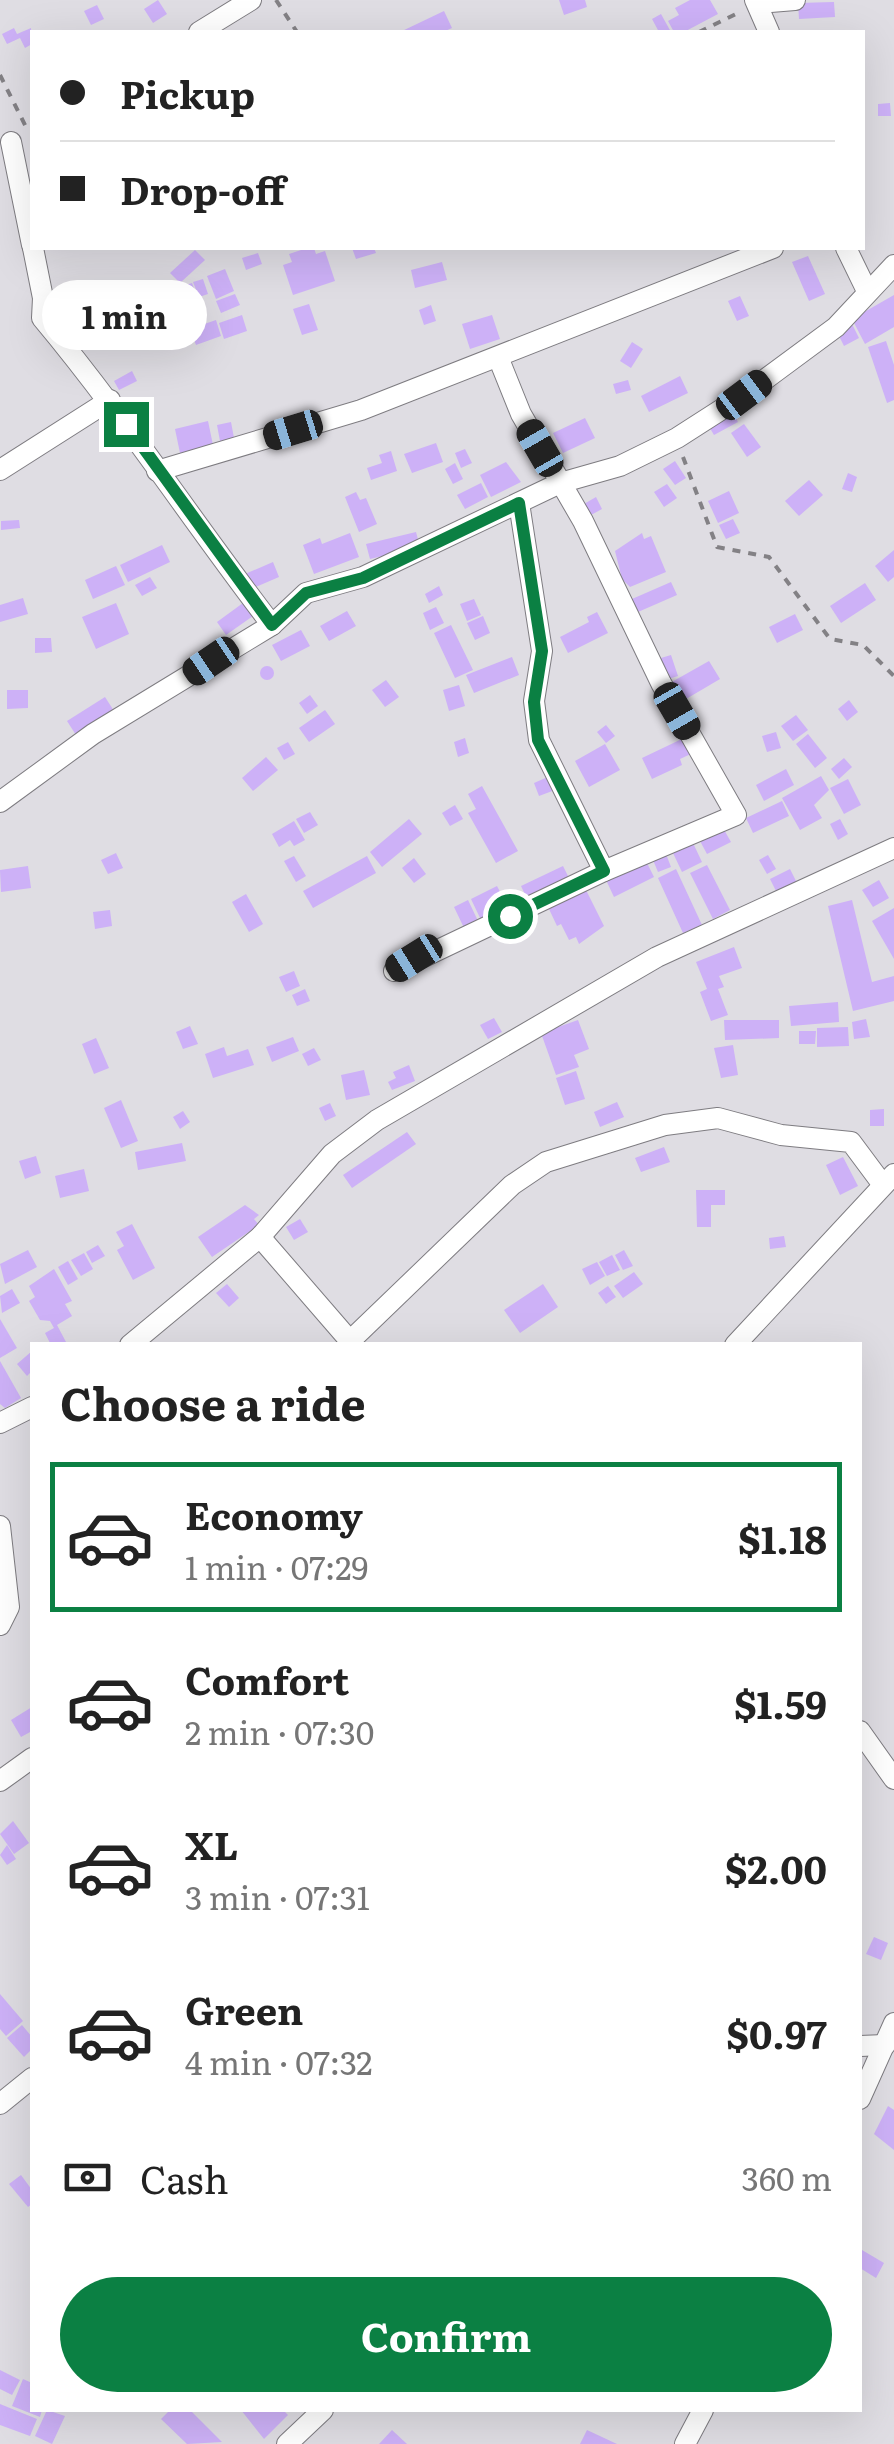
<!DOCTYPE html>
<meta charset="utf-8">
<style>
:root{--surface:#fff;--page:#f2f2f2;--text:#222;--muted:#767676;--line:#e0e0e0;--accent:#0b8043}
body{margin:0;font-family:Literata,serif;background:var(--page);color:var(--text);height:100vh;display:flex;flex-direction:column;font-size:38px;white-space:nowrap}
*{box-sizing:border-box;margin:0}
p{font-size:32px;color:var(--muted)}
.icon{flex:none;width:55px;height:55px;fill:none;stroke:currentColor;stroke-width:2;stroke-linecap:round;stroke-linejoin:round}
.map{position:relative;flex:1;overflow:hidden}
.sheet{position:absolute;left:30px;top:1342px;width:832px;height:1070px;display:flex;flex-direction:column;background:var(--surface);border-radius:0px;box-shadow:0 10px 40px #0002}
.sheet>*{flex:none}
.hud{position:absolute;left:30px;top:30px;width:835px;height:220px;border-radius:0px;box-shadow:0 10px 40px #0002;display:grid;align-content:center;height:220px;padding:0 30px;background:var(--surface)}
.end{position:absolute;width:45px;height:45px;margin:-22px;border:12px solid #0b8043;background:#fff;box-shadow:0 0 0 5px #fff}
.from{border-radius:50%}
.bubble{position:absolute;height:70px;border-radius:35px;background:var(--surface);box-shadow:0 10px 40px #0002;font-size:32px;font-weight:700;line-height:70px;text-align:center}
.car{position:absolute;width:30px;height:60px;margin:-30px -15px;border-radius:12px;box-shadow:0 0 8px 2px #0007;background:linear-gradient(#222 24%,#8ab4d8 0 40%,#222 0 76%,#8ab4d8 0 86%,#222 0)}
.hud b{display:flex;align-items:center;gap:35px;height:95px;font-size:38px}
.hud b+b{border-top:2px solid var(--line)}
.hud i{width:25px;height:25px;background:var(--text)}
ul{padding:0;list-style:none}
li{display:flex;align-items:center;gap:30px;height:150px;margin:0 20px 15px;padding:0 10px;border:5px solid transparent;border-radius:0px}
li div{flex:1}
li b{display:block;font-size:38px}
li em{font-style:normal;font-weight:700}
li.current{border-color:var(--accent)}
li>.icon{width:90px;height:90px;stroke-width:1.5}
h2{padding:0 30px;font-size:45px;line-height:120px}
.pay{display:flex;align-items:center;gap:25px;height:110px;padding:0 30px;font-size:38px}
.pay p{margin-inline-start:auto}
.action{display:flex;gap:20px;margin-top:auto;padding:20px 30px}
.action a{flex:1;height:115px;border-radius:60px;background:var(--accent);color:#fff;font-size:40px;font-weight:700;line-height:115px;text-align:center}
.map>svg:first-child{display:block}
.building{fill:#cdb1f7}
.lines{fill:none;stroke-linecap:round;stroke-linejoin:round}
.street-casing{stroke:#7e7c81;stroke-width:22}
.path{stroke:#838185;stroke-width:4;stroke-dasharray:8 8;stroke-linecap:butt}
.street{stroke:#fff;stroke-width:20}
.route{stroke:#0b8043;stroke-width:12}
</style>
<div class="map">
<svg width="894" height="2444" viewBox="0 0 894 2444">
<rect width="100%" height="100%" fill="#dfdde3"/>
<g class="building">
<path d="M158,0L167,14L153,23L144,9Z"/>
<path d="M559,0H585L587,7L564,15Z"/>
<path d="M690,0H710L718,14L684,32H674L668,21L679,15L675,8Z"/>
<path d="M834,2L835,17L799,19L798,3Z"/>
<path d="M97,5L104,19L91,25L84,11Z"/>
<path d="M444,11L452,28L443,32H400Z"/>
<path d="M661,14L671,32H659L652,19Z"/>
<path d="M14,28L17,34L31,28L32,44L25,48L20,38L7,44L2,34Z"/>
<path d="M890,103L891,116H878V104Z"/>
<path d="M307,248H314L316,254L325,251L335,281L293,295L283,265L292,262L289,254Z"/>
<path d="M352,248H374L376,253L356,259Z"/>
<path d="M195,250L205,260L180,283L170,273Z"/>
<path d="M258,253L262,264L246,270L242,258Z"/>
<path d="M808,256L825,294L809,301L792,262Z"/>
<path d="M442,262L447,280L415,288L411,270Z"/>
<path d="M225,269L234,291L216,299L207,276Z"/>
<path d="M203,279L208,294L199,297L193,282Z"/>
<path d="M192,283L206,322L190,327L176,288Z"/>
<path d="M235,294L240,305L221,313L216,301Z"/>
<path d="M894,295V327L865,344L852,319Z"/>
<path d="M740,296L749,316L737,321L728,301Z"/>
<path d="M309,304L318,330L302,335L293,309Z"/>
<path d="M431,305L436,321L424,325L419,310Z"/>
<path d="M242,315L247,331L224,339L219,323Z"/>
<path d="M492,315L500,339L470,349L462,324Z"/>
<path d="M216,320L221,336L196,345L190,329Z"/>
<path d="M851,322L859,338L844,346L836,330Z"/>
<path d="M886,341L894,365V400L887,403L868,347Z"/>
<path d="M632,342L643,349L631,368L620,361Z"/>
<path d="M132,371L137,381L119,390L114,381Z"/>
<path d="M680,376L688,393L649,412L641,396Z"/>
<path d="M628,380L631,390L616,394L613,384Z"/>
<path d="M731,410L738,422L714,435L708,425Z"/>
<path d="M585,418L595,438L563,453L553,433Z"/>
<path d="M208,421L213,445L180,453L175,429Z"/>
<path d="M231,422L234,438L220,441L217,425Z"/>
<path d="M744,424L761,447L747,457L731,433Z"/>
<path d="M436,443L443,462L412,473L404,454Z"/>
<path d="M465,449L472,463L461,468L455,453Z"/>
<path d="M391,451L397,471L371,480L367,468L382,463L379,455Z"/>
<path d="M675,461L686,478L675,485L663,469Z"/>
<path d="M506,462L521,482L491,497L480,475Z"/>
<path d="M455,463L463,479L453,484L445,469Z"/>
<path d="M848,473L857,477L852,492L842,489Z"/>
<path d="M809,480L823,495L799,516L785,501Z"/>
<path d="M481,483L488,497L465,509L457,495Z"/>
<path d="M667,484L677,498L664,507L654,492Z"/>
<path d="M729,491L739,513L718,523L708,501Z"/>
<path d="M356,492L360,500L366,498L377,524L359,532L345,497Z"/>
<path d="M596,497L602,509L591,515L584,504Z"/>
<path d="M733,519L740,533L726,539L719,525Z"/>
<path d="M19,520L20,528L1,530V521Z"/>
<path d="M416,532L420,547L370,559L366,544Z"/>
<path d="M350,533L359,557L314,574L303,545L320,538L322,544Z"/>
<path d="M642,533L644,539L651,536L666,572L630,587L622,579L615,551Z"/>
<path d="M162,545L170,562L128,582L120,565Z"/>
<path d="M894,550V577L888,582L875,566Z"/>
<path d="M273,562L279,577L251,589L245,574Z"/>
<path d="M116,566L125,585L93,599L85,580Z"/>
<path d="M150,577L157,588L142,596L135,585Z"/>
<path d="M671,582L677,595L638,612L632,599Z"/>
<path d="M865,583L876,600L841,623L830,606Z"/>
<path d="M439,586L443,595L429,603L425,594Z"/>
<path d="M23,598L28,614L0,622V605Z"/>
<path d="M474,599L481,615L467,621L460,604Z"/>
<path d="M116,603L129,634L96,649L82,617Z"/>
<path d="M243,603L253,616L226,635L217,622Z"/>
<path d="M436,607L444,623L430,630L423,613Z"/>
<path d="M347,611L356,626L329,641L320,626Z"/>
<path d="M597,612L608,633L568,653L560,637L589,622L587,617Z"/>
<path d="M795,614L803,630L777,643L769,627Z"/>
<path d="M483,616L490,633L475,640L467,623Z"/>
<path d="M451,625L473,670L455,678L434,633Z"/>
<path d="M301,630L310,646L281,661L272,645Z"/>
<path d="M35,638H51L52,652L35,653Z"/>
<path d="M671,655L678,676L668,679L661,658Z"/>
<path d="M512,657L519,675L474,693L466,675Z"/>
<path d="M709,661L720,679L681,702L670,683Z"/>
<circle cx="267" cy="673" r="7"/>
<path d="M386,680L399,697L385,707L372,690Z"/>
<path d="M459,685L465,706L449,711L443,690Z"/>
<path d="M7,690H28V708L7,709Z"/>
<path d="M310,695L318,706L307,714L299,703Z"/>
<path d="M105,697L114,711L76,735L67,721Z"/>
<path d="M849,700L858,712L847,721L838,709Z"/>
<path d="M325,710L335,724L309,742L299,728Z"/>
<path d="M796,715L808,730L793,741L781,726Z"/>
<path d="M606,725L615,736L606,743L597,732Z"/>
<path d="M776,732L781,748L767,752L762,736Z"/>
<path d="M808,734L827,758L815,768L796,744Z"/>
<path d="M686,737L693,753L680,759L682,765L652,779L642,758Z"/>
<path d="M465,738L469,753L458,757L454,742Z"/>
<path d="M288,742L295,754L284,760L277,748Z"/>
<path d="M605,744L620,770L589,787L575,761Z"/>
<path d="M266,757L278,770L253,791L242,778Z"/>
<path d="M844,758L852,767L839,779L831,769Z"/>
<path d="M786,769L794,785L764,801L756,785Z"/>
<path d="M550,776L555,790L539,796L534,783Z"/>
<path d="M821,776L829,790L814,805L822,818L800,830L782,798Z"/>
<path d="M848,779L861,805L844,814L830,788Z"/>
<path d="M482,786L518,851L496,863L468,813L476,809L468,794Z"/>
<path d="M782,801L789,816L753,833L746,818Z"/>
<path d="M455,805L463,819L450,826L442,813Z"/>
<path d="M310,812L318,825L304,833L296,819Z"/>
<path d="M409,819L422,834L382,867L370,852Z"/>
<path d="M840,819L848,834L838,840L830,824Z"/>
<path d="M294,821L305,840L294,846L290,840L279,847L272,834Z"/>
<path d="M723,828L731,842L707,854L700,841Z"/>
<path d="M693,843L702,862L682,872L673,853Z"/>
<path d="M116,853L123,868L108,874L101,860Z"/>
<path d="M666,854L671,867L658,872L653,860Z"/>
<path d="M768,855L776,869L767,874L759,860Z"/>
<path d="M294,856L306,876L296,882L284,861Z"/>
<path d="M367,856L376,873L313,908L303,891Z"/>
<path d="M414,858L426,874L414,883L402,868Z"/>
<path d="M646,861L654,877L614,897L606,880Z"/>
<path d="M707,865L730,910L713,919L690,873Z"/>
<path d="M28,866L31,888L1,892L0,870Z"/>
<path d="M563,866L571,882L529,903L521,886Z"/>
<path d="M676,869L702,925L683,933L658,878Z"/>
<path d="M790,869L798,885L778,895L770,879Z"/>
<path d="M879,880L889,898L873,907L862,890Z"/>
<path d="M497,886L508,907L481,920L471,899Z"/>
<path d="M586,890L604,926L579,944L576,937L569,940L561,924L557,926L549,909Z"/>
<path d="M246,894L263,924L249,932L232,902Z"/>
<path d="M468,900L479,923L465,930L454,907Z"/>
<path d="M852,900L872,982L894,976V1001L853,1011L828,906Z"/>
<path d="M894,908V959L872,921Z"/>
<path d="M110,910L112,926L95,929L93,912Z"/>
<path d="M734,947L742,968L719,976L724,987L718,989L728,1015L711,1021L700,992L707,989L696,962Z"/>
<path d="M294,971L300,986L286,992L279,977Z"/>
<path d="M305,989L310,1001L297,1006L292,995Z"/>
<path d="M838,1002L839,1022L791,1026L789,1006Z"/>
<path d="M494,1018L502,1032L488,1039L480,1025Z"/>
<path d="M866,1019L870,1037L854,1039L852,1022Z"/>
<path d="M578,1020L589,1049L574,1055L579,1067L556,1075L541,1033Z"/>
<path d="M724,1020H779V1038L725,1040Z"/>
<path d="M190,1026L198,1044L183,1049L176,1032Z"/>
<path d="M848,1027L849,1046L817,1047V1028Z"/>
<path d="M799,1031H816L815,1044H799Z"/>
<path d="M293,1037L299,1051L272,1062L266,1047Z"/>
<path d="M96,1038L109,1068L94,1074L82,1044Z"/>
<path d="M733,1045L738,1075L721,1078L714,1048Z"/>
<path d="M224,1047L227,1056L248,1049L254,1065L213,1078L205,1054Z"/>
<path d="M314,1048L321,1060L308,1066L302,1054Z"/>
<path d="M409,1065L415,1081L392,1090L388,1082L396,1078L393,1072Z"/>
<path d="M364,1070L370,1095L346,1100L341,1075Z"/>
<path d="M576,1071L585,1099L565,1105L556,1078Z"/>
<path d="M121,1100L138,1141L121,1148L104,1108Z"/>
<path d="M617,1102L624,1117L600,1127L594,1112Z"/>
<path d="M330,1103L336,1116L325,1121L319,1108Z"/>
<path d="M884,1109V1126H870V1110Z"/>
<path d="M183,1111L190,1122L180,1129L173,1117Z"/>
<path d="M407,1132L416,1144L352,1188L343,1175Z"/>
<path d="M182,1143L186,1161L138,1170L135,1152Z"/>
<path d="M664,1147L670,1162L641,1172L635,1158Z"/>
<path d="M36,1156L41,1173L25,1179L19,1161Z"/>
<path d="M843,1157L858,1186L840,1195L826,1165Z"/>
<path d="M84,1169L89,1191L60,1198L55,1176Z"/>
<path d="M696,1190H725V1205H711V1227H697Z"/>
<path d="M245,1205L259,1215L254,1219L259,1225L212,1257L198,1237Z"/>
<path d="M300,1219L308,1232L294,1240L286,1227Z"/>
<path d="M132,1224L155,1268L133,1280L117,1250L124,1246L116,1232Z"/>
<path d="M784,1236L786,1247L770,1249L769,1238Z"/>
<path d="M98,1245L105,1256L92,1263L86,1252Z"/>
<path d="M28,1250L37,1267L5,1284L0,1264Z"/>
<path d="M624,1250L633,1266L623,1270L615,1255Z"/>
<path d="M84,1253L93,1269L81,1276L71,1260Z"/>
<path d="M612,1255L620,1270L607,1276L599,1262Z"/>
<path d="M68,1261L78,1279L68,1285L58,1267Z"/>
<path d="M597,1262L605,1276L590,1285L582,1269Z"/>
<path d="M54,1269L72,1301L65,1304L72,1316L57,1325L66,1342L61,1345H51L45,1333L54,1328L50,1321L40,1320L29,1301L35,1297L29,1286Z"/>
<path d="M634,1272L643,1284L623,1298L614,1286Z"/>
<path d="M227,1284L239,1298L229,1307L216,1293Z"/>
<path d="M543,1284L558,1307L520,1333L504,1310Z"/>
<path d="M608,1286L616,1297L606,1304L598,1293Z"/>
<path d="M12,1289L20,1303L2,1313L0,1296Z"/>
<path d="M0,1319L17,1348L0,1358Z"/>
<path d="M32,1351V1371L27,1376L17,1364Z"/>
<path d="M0,1361L21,1398L5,1408L0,1404Z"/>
<path d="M32,1707V1731L21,1737L11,1720Z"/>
<path d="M13,1821L29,1843L14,1854L0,1834Z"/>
<path d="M7,1845L16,1859L7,1865L0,1855Z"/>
<path d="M874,1937L888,1943L881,1960L866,1954Z"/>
<path d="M0,1994L23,2021L6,2036L0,2029Z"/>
<path d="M22,2025L32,2037V2049L24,2057L7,2038Z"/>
<path d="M888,2106L894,2110V2150L874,2134Z"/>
<path d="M21,2175L32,2190V2204L28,2207L9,2184Z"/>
<path d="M862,2250L884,2263L876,2278L860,2268Z"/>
<path d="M0,2370L20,2380L12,2395L0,2389Z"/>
<path d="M23,2379L32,2383V2410H42L40,2417L12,2406Z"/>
<path d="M0,2404L37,2419L30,2436L0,2425Z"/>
<path d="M47,2410L65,2416L52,2444L35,2436Z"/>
<path d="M170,2410H190L222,2442L187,2444L161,2419Z"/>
<path d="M241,2410H283L288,2415L264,2439Z"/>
<path d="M392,2430L407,2444H379Z"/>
<path d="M587,2430L617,2444H580Z"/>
</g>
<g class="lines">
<g class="street-casing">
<g id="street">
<path d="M755,0L769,32"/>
<path d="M757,3L795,0"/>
<path d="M199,32L251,0"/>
<path d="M11,142L32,245"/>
<path d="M33,248L43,298L42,318C124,416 194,524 272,625"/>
<path d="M846,248L867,291"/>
<path d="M0,470L110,400"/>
<path d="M157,471L361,410L773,248"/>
<path d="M519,503L542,651L534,701L539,740L604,871"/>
<path d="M0,802L93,734L272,625L306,593L363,577L560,483L620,466L677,438L744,395L836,327L894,265"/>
<path d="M394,971L604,871L736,815L661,683L583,521L521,414L498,357"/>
<path d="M260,1237L350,1341L512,1185L546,1162L665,1125L718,1118L781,1135L851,1142L883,1185"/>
<path d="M130,1345L260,1237L332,1154L377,1120L657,957L894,848"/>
<path d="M735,1345L894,1174"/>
<path d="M0,1423L32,1407"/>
<path d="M0,1526L9,1607L0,1625"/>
<path d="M860,1731L894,1779"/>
<path d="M0,1781L32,1758"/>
<path d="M860,2046L885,2045"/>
<path d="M860,2099L894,2023"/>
<path d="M0,2104L32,2078"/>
<path d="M287,2444L323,2410"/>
<path d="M685,2444L703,2410"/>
</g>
</g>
<g class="path">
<path d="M276,0L297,32"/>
<path d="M699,32L740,12"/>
<path d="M0,75L27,129"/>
<path d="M683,457L717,547L769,557L830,639L863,645L894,676"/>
</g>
<use href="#street" class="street"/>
</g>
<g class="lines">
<path class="route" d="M126,424L272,625L306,593L363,578L519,503L542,651L534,702L538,740L604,871L510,916"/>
</g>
</svg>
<i class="end from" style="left:510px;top:916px"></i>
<i class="end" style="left:126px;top:424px"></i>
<div class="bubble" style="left:42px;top:280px;width:165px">1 min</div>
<i class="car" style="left:744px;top:395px;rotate:53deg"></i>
<i class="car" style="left:293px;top:430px;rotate:253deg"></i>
<i class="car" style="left:540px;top:448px;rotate:330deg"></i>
<i class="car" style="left:211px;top:661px;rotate:236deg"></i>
<i class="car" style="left:677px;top:711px;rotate:150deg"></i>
<i class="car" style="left:414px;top:958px;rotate:238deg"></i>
<div class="hud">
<b><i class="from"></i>Pickup</b>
<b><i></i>Drop-off</b>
</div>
<section class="sheet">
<h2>Choose a ride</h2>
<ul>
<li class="current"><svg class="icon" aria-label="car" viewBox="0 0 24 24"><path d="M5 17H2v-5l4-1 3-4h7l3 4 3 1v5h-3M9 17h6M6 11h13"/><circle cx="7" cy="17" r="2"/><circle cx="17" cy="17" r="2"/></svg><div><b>Economy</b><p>1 min · 07:29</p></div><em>$1.18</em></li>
<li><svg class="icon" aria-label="car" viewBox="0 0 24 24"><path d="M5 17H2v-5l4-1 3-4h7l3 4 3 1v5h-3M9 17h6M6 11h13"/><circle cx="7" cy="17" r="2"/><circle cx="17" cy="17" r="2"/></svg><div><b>Comfort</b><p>2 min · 07:30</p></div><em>$1.59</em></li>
<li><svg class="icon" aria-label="car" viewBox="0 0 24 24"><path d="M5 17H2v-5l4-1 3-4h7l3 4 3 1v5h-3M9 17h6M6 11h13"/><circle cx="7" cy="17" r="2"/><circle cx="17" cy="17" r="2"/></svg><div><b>XL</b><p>3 min · 07:31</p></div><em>$2.00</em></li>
<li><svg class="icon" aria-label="car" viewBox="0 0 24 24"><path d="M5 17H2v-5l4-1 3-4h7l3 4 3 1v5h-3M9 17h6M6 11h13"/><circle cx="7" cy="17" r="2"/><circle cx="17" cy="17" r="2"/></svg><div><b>Green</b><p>4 min · 07:32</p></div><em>$0.97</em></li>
</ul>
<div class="pay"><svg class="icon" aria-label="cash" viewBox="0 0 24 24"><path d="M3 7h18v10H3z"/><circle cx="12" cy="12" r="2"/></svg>Cash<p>360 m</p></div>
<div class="action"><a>Confirm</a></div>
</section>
</div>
